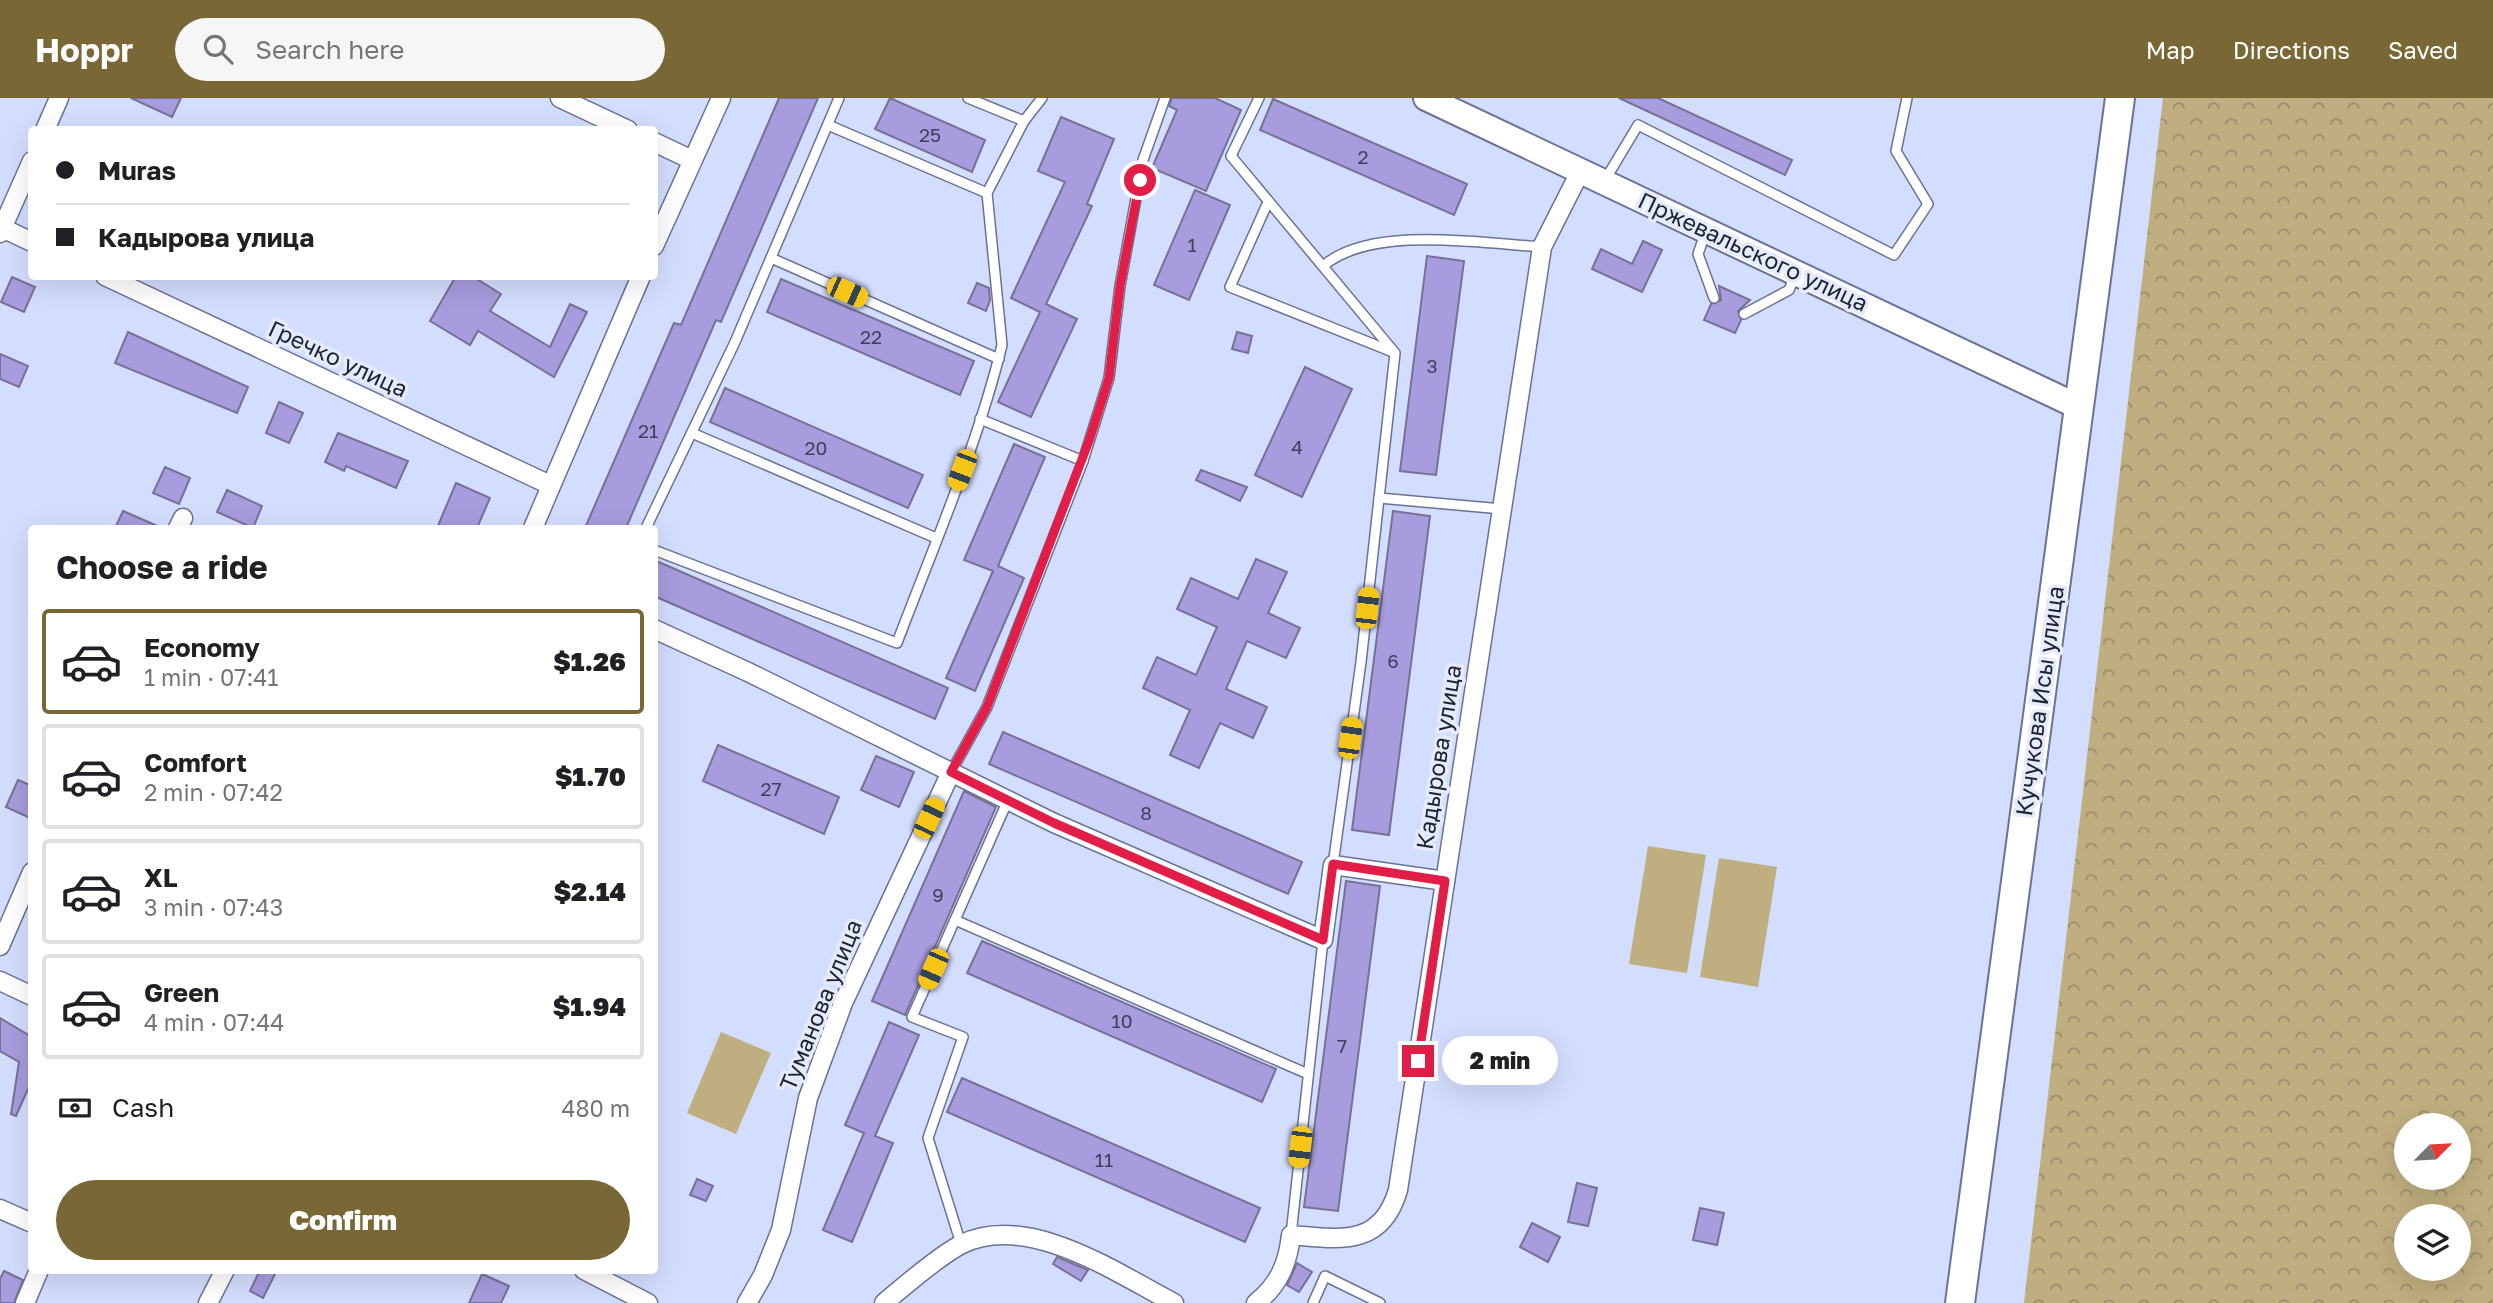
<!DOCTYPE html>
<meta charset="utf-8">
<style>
:root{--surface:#fff;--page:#f6f6f6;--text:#202124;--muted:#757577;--line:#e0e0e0;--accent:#796836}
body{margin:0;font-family:"Golos Text",sans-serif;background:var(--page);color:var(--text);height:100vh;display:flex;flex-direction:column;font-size:26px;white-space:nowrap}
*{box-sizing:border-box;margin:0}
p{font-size:23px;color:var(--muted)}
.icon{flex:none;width:38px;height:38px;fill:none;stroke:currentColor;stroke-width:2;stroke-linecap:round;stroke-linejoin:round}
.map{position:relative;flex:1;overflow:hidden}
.sheet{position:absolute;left:28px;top:427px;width:630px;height:749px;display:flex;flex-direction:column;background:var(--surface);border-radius:7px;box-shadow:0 7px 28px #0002}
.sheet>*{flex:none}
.hud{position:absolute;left:28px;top:28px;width:630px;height:154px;border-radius:7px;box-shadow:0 7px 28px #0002;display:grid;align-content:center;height:154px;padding:0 28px;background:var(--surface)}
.needle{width:46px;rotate:66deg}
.fabs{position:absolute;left:2394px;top:1015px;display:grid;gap:14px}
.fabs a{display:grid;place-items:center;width:77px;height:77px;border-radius:50%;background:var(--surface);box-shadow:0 7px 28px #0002;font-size:35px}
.end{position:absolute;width:32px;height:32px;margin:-16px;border:9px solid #e11d48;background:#fff;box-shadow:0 0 0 4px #fff}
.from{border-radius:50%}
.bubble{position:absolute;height:49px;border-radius:24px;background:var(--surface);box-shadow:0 7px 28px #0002;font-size:23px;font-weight:800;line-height:49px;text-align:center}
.car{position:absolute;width:21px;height:42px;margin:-21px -10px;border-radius:9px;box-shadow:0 0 5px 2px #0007;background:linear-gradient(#f5c518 24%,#345 0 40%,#f5c518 0 76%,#345 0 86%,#f5c518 0)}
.hud b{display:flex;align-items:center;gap:24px;height:66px;font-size:26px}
.hud b+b{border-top:2px solid var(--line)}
.hud i{width:18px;height:18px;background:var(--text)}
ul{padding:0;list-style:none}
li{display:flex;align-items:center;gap:21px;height:105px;margin:0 14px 10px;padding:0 14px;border:4px solid var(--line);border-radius:7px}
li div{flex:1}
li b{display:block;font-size:26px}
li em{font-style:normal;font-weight:800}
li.active{border-color:var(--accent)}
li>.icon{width:63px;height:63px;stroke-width:1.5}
h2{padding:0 28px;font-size:32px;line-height:84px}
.pay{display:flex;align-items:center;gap:18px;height:77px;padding:0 28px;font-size:26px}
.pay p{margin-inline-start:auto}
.cta{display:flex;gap:14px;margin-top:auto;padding:14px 28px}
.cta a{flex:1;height:80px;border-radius:42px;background:var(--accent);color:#fff;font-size:28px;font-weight:800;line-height:80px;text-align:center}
header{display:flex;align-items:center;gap:42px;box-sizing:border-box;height:98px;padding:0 35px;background:var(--accent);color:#fff}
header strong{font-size:33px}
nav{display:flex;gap:38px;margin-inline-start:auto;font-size:24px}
.search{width:490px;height:63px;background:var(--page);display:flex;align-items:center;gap:18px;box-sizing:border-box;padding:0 24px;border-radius:38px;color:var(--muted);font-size:26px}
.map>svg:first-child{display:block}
.grass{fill:#bfae7f}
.forest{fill:url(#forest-crowns);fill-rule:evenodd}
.building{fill:#a79cdd;stroke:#777196;stroke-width:2}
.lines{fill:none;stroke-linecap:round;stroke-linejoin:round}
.service-casing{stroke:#687396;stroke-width:12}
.minor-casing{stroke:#687396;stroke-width:21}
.secondary-casing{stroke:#687396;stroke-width:28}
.primary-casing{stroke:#687396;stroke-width:32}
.service{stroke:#fff;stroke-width:9}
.minor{stroke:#fff;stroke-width:18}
.secondary{stroke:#fff;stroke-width:24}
.primary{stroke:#fff;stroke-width:28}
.route{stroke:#e11d48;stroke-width:9}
.labels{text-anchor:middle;stroke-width:7;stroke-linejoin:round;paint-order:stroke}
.number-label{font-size:19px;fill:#40405c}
.street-label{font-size:23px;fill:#1e2231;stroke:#e5ebfb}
</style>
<header>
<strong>Hoppr</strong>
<div class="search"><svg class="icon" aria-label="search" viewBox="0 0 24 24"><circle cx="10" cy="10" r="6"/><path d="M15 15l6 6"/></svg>Search here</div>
<nav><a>Map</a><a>Directions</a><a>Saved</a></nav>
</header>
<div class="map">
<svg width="2493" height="1205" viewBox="0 0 2493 1205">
<defs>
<pattern id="forest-crowns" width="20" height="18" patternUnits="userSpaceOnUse" patternTransform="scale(1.75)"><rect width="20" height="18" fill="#bfae7f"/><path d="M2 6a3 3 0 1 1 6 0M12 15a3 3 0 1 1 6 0" fill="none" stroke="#9b8d69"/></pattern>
</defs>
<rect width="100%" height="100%" fill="#d3ddfd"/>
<g class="grass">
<path d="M1648,748L1706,757L1687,875L1629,866Z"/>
<path d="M1719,760L1777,769L1758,889L1700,879Z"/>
<path d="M721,934L771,955L736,1036L687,1015Z"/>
</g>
<path class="forest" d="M2163,0H2493V1205H2024ZM2406,1027H2459V1080H2406ZM2406,1118H2459V1171H2406Z"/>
<g class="building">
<path d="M131,0H181L172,19Z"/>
<path d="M779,0H818L721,224L716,222L626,430H585L674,225L681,227Z"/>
<path d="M890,0L985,42L972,74L875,31Z"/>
<path d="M1172,0H1215L1241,12L1206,93L1152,70L1177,12L1169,8Z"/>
<path d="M1619,0H1658L1792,62L1785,77Z"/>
<path d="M1273,1L1467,86L1454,117L1260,32Z"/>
<path d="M1061,19L1114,41L1087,106L1092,108L1046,206L1077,221L1031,319L998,304L1040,214L1011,200L1065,84L1038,73Z"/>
<path d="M1195,92L1230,107L1189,202L1154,187Z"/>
<path d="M1643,143L1662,152L1642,194L1592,171L1601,151L1632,166Z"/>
<path d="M1427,158L1464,163L1436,377L1400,373Z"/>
<path d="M456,178H472L501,196L490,213L550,249L570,206L587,214L554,279L478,233L470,247L430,223Z"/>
<path d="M12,179L35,189L24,214L1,204Z"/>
<path d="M781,181L974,263L960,297L767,214Z"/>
<path d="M977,185L989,190L990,202L986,213L968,205Z"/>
<path d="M1719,188L1750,202L1738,213L1741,222L1735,235L1704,222L1711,206L1721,202Z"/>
<path d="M128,234L248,289L237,315L115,265Z"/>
<path d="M1237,234L1252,238L1248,255L1232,251Z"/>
<path d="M0,256L28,268L19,289L0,281Z"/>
<path d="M1305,269L1352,291L1302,399L1255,377Z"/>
<path d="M725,290L923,377L908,410L710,324Z"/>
<path d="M279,304L303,315L289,345L266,335Z"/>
<path d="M338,335L408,363L396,390L346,368L344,373L325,364Z"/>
<path d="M1014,346L1045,359L998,468L1024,480L975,593L946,580L993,473L964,462Z"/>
<path d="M165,369L190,380L179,406L153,395Z"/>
<path d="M1201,372L1247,389L1240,403L1196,382Z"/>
<path d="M456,385L490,400L477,430H437Z"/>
<path d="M227,392L262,408L253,430L217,414Z"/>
<path d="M123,413L162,430H115Z"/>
<path d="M1393,413L1430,418L1389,737L1352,732Z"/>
<path d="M1256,461L1287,474L1268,515L1300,530L1286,560L1247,543L1226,591L1267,609L1253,640L1220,625L1199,670L1170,657L1190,612L1143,590L1157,559L1196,577L1217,529L1177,511L1191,480L1238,501Z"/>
<path d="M654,462L948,590L935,621L654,498Z"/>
<path d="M1003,634L1302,764L1288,796L989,666Z"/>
<path d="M718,647L839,699L824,736L703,683Z"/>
<path d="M876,658L914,674L899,709L861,692Z"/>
<path d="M18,682L32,688V721L6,709Z"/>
<path d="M964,693L996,709L905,917L872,903Z"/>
<path d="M1346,783L1380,788L1338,1113L1304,1109Z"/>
<path d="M982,843L1276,971L1262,1004L967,875Z"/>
<path d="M0,920L32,939V982L16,1018L11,1016L19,964L0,953Z"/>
<path d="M889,924L919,937L875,1038L893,1045L852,1144L823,1132L864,1035L845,1027Z"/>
<path d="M962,980L1260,1110L1245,1144L947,1014Z"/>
<path d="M697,1081L713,1088L706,1103L690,1097Z"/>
<path d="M1577,1085L1597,1090L1588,1128L1568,1124Z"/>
<path d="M1700,1110L1724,1115L1717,1147L1693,1142Z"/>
<path d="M1532,1125L1560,1139L1548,1164L1520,1149Z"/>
<path d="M1057,1159L1088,1172L1081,1183L1053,1166Z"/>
<path d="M1297,1165L1312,1174L1299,1194L1287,1187Z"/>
<path d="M260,1172H277L263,1200L250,1193Z"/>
<path d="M4,1173L23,1182L14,1205H0V1181Z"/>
<path d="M482,1176L509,1188L501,1205H469Z"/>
</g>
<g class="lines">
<g class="service-casing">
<g id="service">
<path d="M968,0L1024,23L1042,0"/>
<path d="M1259,0L1231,58L1395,255L1361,564L1333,767"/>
<path d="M828,27L987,95"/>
<path d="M1605,82L1638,27L1894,157L1928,106L1896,53L1907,0"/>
<path d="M1268,104L1230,189L1393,254"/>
<path d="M1706,133L1698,156L1714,200"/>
<path d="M771,160L999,261"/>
<path d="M1323,168C1371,127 1481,145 1542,149"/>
<path d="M1744,216L1789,192L1796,175"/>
<path d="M980,321L1083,363"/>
<path d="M692,335L936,440"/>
<path d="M1379,400L1502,411"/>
<path d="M646,430L735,244L839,0"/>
<path d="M654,452L897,545C934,447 977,349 1002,247L987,95L1024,23"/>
<path d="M951,674L987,609L1083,363L1109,280L1120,188L1143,62L1165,0"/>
<path d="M955,822L1308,976"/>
<path d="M1291,1137L1323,842"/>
<path d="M961,1146L928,1040L963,939L912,919L1008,702"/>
<path d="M1313,1205L1325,1178L1380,1205"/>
</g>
</g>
<g class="minor-casing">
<g id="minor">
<path d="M560,0L628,32"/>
<path d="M45,32L59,0"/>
<path d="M654,44L692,62"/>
<path d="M0,129L32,144"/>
<path d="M0,135L32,63"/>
<path d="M654,148L721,0"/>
<path d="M105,178L550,387"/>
<path d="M178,430L183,420"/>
<path d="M533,430L641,178"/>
<path d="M654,531L748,574L1054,725L1323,842L1333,767L1445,783"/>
<path d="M0,848L32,774"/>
<path d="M0,883L32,898"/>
<path d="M0,1111L32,1125"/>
<path d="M584,1172L648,1205"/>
<path d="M25,1205L39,1172"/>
<path d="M208,1205L225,1172"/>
<path d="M747,1205L763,1177L781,1132L808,1000L843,905L951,674"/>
<path d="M884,1205C904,1188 940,1157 962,1146C1029,1114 1116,1175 1174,1205"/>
<path d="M1256,1205C1279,1187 1288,1165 1291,1137C1339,1141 1381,1150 1398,1092L1542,149L1580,74"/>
</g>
</g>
<g class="secondary-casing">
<path id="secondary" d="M1426,0L2079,309"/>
</g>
<g class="primary-casing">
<path id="primary" d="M1960,1205L2120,0"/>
</g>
<use href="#service" class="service"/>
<use href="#minor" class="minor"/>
<use href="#secondary" class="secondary"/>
<use href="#primary" class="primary"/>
</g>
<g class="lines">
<path class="route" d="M1140,82L1120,188L1109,280L1089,343L987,609L951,674L1054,725L1323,842L1333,766L1445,783L1418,963"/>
</g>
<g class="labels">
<g class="number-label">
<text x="930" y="44">25</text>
<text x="1363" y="66">2</text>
<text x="1192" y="154">1</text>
<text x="871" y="246">22</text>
<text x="1432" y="275">3</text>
<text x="648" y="340">21</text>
<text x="1297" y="356">4</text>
<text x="816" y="357">20</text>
<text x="1393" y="570">6</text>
<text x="771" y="698">27</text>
<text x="1146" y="722">8</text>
<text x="938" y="804">9</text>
<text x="1122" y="930">10</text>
<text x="1342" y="955">7</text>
<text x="1104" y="1069">11</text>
</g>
<g class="street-label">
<text transform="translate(1753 154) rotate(25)" y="8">Пржевальского улица</text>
<text transform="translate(338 261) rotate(25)" y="8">Гречко улица</text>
<text transform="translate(2040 603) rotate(-82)" y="8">Кучукова Исы улица</text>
<text transform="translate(1439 659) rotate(-81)" y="8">Кадырова улица</text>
<text transform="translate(821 907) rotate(-68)" y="8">Туманова улица</text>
</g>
</g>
</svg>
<div class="fabs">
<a><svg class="needle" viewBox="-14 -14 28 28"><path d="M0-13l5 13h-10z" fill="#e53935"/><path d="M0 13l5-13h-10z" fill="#757577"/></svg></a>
<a><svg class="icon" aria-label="layers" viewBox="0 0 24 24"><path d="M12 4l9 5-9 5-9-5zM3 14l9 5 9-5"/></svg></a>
</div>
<i class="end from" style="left:1140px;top:82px"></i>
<i class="end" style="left:1418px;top:963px"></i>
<div class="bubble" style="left:1442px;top:938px;width:116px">2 min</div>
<i class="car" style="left:847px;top:194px;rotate:114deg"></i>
<i class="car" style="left:962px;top:372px;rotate:201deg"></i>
<i class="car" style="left:1367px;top:510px;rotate:6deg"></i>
<i class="car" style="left:1350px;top:640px;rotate:8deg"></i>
<i class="car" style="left:929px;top:720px;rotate:25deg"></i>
<i class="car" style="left:933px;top:871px;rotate:204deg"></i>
<i class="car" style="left:1300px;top:1049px;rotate:187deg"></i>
<div class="hud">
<b><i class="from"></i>Muras</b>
<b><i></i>Кадырова улица</b>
</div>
<section class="sheet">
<h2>Choose a ride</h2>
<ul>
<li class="active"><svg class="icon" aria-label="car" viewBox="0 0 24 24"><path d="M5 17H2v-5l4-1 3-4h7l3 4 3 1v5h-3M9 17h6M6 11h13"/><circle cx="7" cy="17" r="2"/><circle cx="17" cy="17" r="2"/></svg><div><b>Economy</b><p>1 min · 07:41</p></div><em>$1.26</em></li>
<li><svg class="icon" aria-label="car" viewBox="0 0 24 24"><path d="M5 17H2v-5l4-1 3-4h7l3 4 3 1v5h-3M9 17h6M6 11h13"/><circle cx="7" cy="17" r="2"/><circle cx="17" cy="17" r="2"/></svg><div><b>Comfort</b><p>2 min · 07:42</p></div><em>$1.70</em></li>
<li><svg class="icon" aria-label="car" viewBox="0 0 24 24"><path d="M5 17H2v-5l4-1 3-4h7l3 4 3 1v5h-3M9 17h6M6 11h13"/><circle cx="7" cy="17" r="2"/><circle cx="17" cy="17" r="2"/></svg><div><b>XL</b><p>3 min · 07:43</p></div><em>$2.14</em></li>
<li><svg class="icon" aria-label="car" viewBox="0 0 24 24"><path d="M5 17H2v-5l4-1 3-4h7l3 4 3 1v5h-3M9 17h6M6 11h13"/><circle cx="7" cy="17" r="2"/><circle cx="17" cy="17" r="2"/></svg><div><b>Green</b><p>4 min · 07:44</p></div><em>$1.94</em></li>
</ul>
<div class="pay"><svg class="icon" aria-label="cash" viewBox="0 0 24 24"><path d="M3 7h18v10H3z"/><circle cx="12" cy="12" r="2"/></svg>Cash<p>480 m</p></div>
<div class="cta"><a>Confirm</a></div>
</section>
</div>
